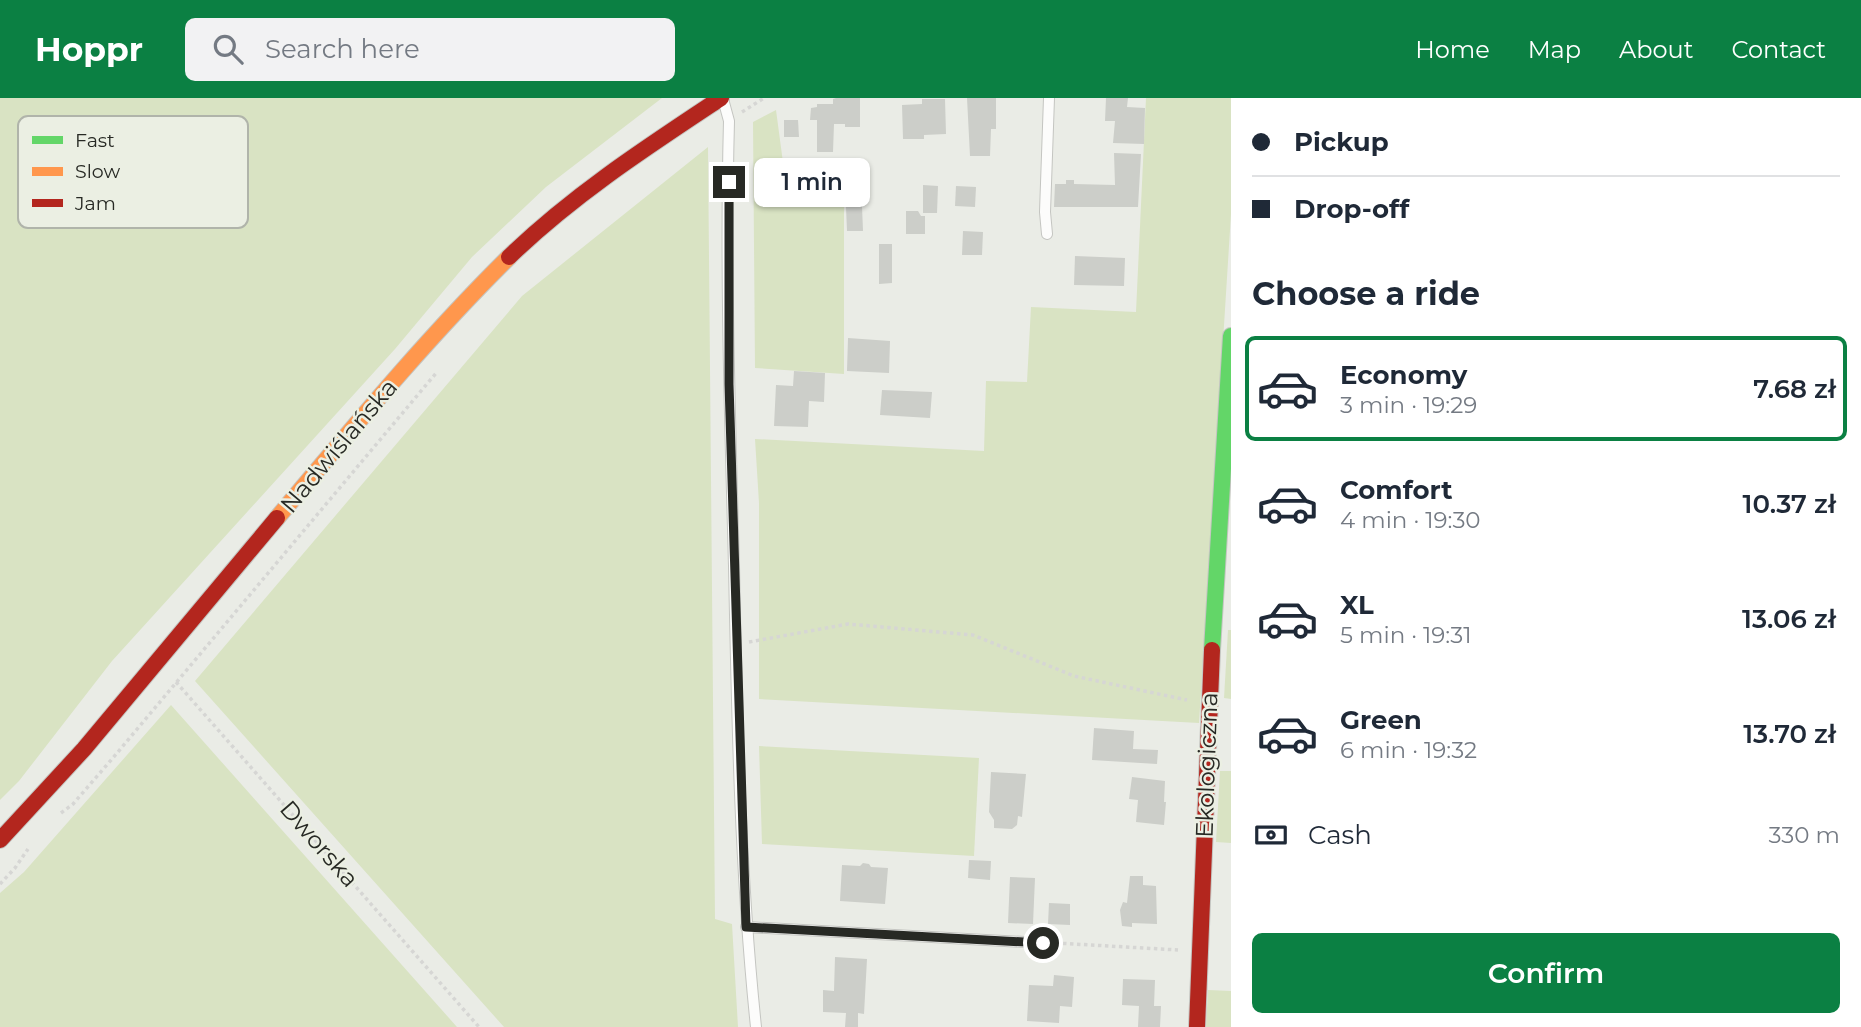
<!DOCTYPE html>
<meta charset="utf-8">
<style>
:root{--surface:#fff;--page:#f2f2f3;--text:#1f2937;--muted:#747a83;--line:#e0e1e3;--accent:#0b8043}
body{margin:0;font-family:Montserrat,sans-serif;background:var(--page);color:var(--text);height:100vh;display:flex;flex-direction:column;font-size:26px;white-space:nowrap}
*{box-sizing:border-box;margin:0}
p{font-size:23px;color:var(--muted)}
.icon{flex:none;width:38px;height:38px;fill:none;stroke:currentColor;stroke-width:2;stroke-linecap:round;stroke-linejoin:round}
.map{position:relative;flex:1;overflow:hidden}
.sheet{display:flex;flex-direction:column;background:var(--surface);width:630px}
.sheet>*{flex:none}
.hud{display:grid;align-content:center;height:154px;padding:0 21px;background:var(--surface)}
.end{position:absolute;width:32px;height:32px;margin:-16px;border:9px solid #272924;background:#fff;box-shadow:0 0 0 4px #fff}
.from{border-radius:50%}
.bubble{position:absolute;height:49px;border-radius:10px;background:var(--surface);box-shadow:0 2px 5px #0004;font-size:23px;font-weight:600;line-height:49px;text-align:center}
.hud b{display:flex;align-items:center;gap:24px;height:66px;font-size:26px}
.hud b+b{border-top:2px solid var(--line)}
.hud i{width:18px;height:18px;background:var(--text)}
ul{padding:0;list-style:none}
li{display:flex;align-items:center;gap:21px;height:105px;margin:0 14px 10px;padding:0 7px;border:4px solid transparent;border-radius:10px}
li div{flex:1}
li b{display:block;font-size:26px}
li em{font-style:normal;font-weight:600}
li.selected{border-color:var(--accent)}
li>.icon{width:63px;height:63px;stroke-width:1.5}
h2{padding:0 21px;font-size:32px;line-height:84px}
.pay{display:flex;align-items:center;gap:18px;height:77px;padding:0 21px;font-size:26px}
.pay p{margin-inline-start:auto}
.action{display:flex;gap:14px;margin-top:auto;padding:14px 21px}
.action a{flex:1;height:80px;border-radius:10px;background:var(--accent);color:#fff;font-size:28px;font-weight:600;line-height:80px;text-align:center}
header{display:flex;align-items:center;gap:42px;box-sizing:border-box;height:98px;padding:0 35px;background:var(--accent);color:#fff}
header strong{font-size:33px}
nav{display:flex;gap:38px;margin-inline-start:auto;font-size:24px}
.search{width:490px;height:63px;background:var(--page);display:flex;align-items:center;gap:18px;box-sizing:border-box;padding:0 24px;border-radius:10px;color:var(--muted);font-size:26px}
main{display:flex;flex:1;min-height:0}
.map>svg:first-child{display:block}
.green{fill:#d9e3c3}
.building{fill:#cccec9}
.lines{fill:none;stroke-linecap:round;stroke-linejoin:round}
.lane-casing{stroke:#c4c5c1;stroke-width:12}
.fast-casing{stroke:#c4c5c1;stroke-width:18}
.slow-casing{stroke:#c4c5c1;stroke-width:18}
.jam-casing{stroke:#c4c5c1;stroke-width:18}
.path{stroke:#d6d6d4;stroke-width:3.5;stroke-dasharray:3.5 3.5;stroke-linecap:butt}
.lane{stroke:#fcfcfb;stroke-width:10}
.fast{stroke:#63d668;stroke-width:16}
.slow{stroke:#ff974d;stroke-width:16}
.jam{stroke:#b3261e;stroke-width:16}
.route{stroke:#272924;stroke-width:9}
.labels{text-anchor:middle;stroke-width:5;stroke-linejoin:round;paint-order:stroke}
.street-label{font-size:24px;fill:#272924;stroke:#ebefe3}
.key{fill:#ebefe3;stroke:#b0b4aa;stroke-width:2}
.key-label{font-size:19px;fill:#272924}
</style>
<header>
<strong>Hoppr</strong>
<div class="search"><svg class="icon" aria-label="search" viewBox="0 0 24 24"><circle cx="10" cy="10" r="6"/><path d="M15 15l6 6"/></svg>Search here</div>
<nav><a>Home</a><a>Map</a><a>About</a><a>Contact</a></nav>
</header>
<main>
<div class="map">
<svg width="1231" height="929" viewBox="0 0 1231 929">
<rect width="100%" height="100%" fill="#eaece6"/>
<g class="green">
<path d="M0,0H662L546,89L472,159L395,251L112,563L19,683L0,702Z"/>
<path d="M1146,0H1231V116L1199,625L759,601V405L755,341L984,353L986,283L1027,284L1031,209L1136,214Z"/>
<path d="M776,12L786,87L844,83V276L755,270L753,24Z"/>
<path d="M708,49L715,821L732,826L738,929H504L195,583L522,198Z"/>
<path d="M1228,532H1231V601L1224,600Z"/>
<path d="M171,607L457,929H0V795L24,774Z"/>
<path d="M759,648L979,660L974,758L762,746Z"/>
<path d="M1220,673H1231V745L1216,744Z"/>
<path d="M1208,892L1231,893V929H1206Z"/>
</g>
<g class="building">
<path d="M836,0H860V29H845V26H834L833,54H817V22H810L811,10L817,9V6H833V1Z"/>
<path d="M967,0H996V31H991L990,58H970Z"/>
<path d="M1106,0H1128L1127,9L1145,10L1144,46L1113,45L1115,23H1105Z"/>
<path d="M922,1H945L946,36L924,37V41H903L902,7L922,6Z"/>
<path d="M784,22H798L799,39H784Z"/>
<path d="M1114,55L1141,56L1138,109H1054L1055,86H1066V82H1074V86L1115,87Z"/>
<path d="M923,87L938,88L937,115H923Z"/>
<path d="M956,88L976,89L975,109L955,108Z"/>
<path d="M862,108L863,133H847L846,109Z"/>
<path d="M906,113H918L921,118H925V136H906Z"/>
<path d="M963,133L983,134L982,157H962Z"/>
<path d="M879,146H892V185L879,186Z"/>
<path d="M1075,158L1125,160L1124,188L1074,187Z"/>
<path d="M848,240L890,243L889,275L847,273Z"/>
<path d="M794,273L825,275L824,304L809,303L808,329L774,328L776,287L793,288Z"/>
<path d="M882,292L932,294L930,320L880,317Z"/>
<path d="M1094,630L1134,633L1133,651L1158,652L1157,666L1092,662Z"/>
<path d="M991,674L1026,676L1022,719L1018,718L1017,727L1012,731L994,730V722L989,714Z"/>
<path d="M1132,679L1165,683L1164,704H1166L1164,727L1136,724L1138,702L1129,701Z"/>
<path d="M969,762L991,763L990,782L968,780Z"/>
<path d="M863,765L869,766L871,769L888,770L885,806L840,803L842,767L860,768Z"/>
<path d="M1130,778H1143V787L1156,788L1157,826L1132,825V829L1122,828L1120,812L1123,804L1127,805Z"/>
<path d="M1010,779L1035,780L1033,826L1008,825Z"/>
<path d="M1049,805L1070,806V827L1048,826Z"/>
<path d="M835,859L867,861L864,916L858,915V929H845L846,915L823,914V892L834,893Z"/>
<path d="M1054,877L1074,879L1072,909L1060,908L1059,925L1027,923L1029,887L1053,888Z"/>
<path d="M1123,881L1155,882L1154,908H1161L1160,929H1138L1139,908L1122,907Z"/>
</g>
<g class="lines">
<g class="lane-casing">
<g id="lane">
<path d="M723,1L729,23C725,171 730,320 734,468C737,622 740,776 756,929"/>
<path d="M1047,136L1045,114L1049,0"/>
<path d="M746,829L1043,845"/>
</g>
</g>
<g class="fast-casing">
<path id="fast" d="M1212,552L1231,238"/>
</g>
<g class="slow-casing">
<path id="slow" d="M277,420C352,331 426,241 509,159"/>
</g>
<g class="jam-casing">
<g id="jam">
<path d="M509,159C573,97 647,49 721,0"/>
<path d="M0,742L84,651L277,420"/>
<path d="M1197,929L1212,552"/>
</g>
</g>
<g class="path">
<path d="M742,14L764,0"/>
<path d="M749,544L848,526L973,537L1074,578L1187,602"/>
<path d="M176,584L479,929"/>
<path d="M61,715L73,706L112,661L437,274"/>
<path d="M0,786L15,770L28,751"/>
<path d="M1056,845L1178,852"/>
</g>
<use href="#lane" class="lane"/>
<use href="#fast" class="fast"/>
<use href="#slow" class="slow"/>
<use href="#jam" class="jam"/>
</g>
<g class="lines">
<path class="route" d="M729,84V286L746,829L1043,845"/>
</g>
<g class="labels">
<g class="street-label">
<text transform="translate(339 348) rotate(-50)" y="8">Nadwiślańska</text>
<text transform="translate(1207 667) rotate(-88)" y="8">Ekologiczna</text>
<text transform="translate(319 746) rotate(49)" y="8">Dworska</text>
</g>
</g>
<rect x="18" y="18" width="230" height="112" rx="10" class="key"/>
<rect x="32" y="38" width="31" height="8" fill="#63d668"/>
<rect x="32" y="69" width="31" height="9" fill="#ff974d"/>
<rect x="32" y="101" width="31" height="8" fill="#b3261e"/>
<g class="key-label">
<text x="75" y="49">Fast</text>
<text x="75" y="80">Slow</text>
<text x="75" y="112">Jam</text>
</g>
</svg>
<i class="end from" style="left:1043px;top:845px"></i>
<i class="end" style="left:729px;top:84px"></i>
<div class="bubble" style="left:754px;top:60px;width:116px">1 min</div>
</div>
<section class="sheet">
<div class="hud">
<b><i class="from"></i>Pickup</b>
<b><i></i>Drop-off</b>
</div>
<h2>Choose a ride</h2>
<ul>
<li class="selected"><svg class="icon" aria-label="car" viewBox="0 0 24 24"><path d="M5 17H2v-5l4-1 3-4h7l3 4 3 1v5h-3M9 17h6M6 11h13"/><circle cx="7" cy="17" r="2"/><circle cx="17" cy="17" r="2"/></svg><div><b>Economy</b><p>3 min · 19:29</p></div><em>7.68 zł</em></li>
<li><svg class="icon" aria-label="car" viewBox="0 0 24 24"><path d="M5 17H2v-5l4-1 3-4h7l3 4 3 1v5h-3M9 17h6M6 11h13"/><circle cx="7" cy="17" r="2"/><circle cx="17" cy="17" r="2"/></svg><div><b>Comfort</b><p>4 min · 19:30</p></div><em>10.37 zł</em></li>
<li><svg class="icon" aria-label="car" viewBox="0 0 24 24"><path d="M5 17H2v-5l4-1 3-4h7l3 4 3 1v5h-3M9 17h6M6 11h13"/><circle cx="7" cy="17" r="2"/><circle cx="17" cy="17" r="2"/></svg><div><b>XL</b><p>5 min · 19:31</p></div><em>13.06 zł</em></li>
<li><svg class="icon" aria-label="car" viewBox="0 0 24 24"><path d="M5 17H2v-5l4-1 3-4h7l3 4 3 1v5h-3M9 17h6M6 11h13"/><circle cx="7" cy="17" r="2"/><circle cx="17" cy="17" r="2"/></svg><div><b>Green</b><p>6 min · 19:32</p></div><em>13.70 zł</em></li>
</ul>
<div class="pay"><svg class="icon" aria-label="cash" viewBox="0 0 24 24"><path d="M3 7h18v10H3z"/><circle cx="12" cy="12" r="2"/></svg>Cash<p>330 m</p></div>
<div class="action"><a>Confirm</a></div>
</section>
</main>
